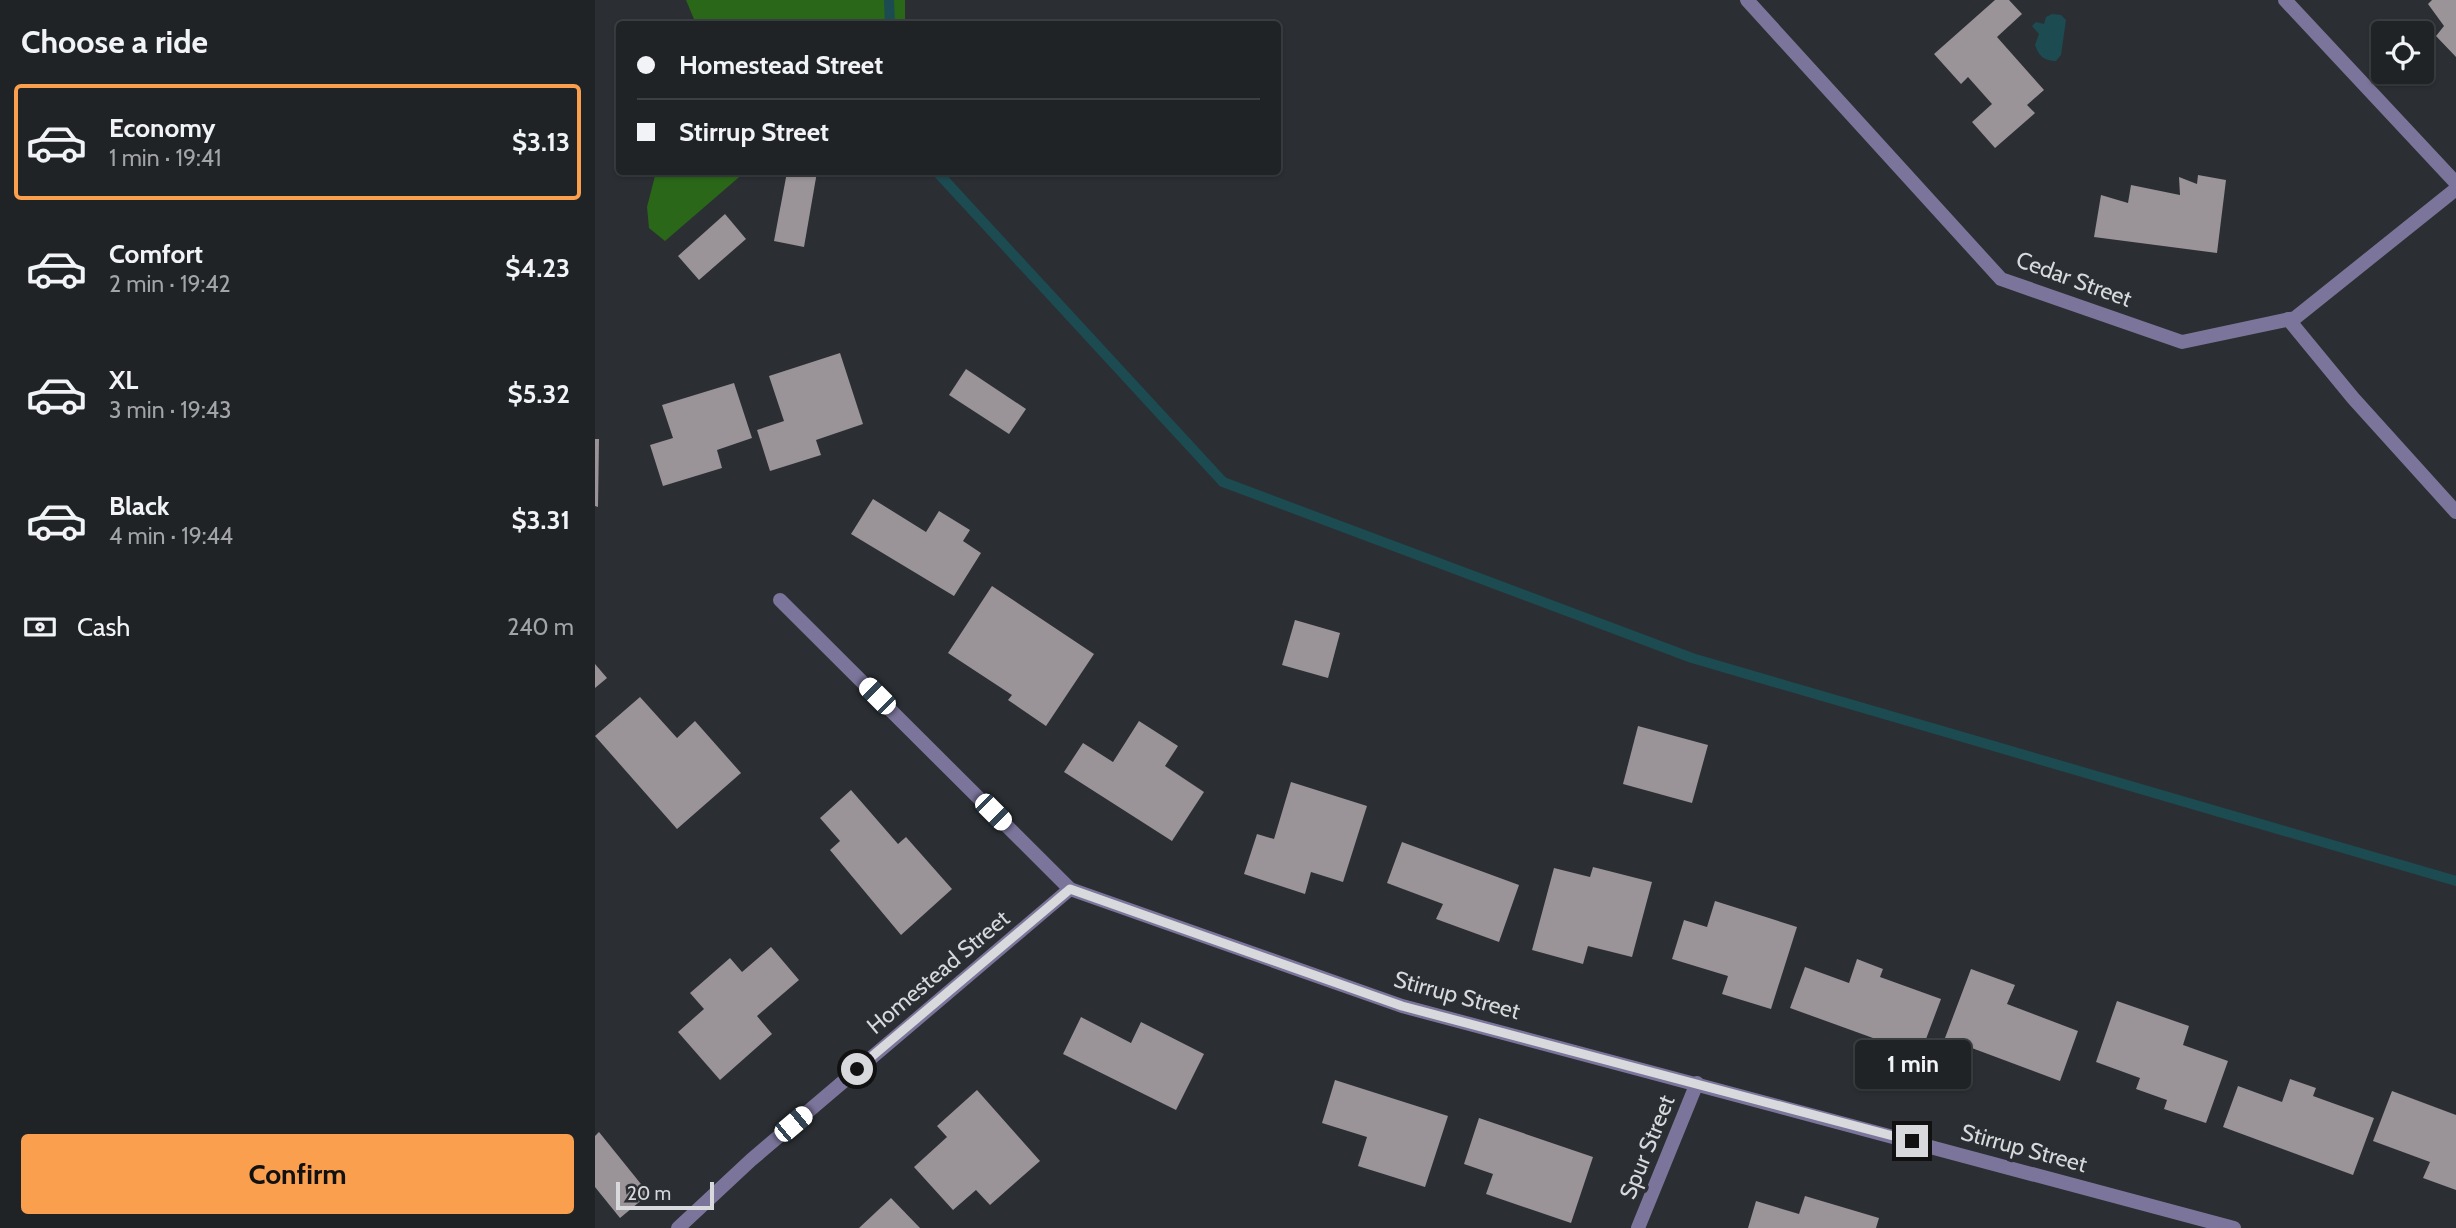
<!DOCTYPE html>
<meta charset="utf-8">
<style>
:root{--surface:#202326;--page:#282b2e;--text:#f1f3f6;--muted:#a2a4a7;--line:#3d4043;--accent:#f99f4d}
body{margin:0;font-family:Cabin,sans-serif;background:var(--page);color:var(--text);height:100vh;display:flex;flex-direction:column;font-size:26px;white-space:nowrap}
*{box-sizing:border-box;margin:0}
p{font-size:23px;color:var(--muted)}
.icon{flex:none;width:38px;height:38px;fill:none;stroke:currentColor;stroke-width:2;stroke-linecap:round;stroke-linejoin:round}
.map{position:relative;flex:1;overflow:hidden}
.panel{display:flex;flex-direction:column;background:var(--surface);width:595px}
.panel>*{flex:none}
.hud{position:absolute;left:21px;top:21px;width:665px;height:154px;border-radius:7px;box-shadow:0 2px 5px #0004,0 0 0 2px var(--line);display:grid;align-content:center;height:154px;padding:0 21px;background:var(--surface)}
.buttons{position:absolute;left:1776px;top:21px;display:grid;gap:14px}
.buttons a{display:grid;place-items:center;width:63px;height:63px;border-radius:7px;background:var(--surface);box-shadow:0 2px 5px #0004,0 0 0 2px var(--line);font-size:35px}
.scale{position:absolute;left:21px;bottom:18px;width:98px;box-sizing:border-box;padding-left:7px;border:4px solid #d7d9dc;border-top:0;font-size:19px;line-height:24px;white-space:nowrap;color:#d7d9dc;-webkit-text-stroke:5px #2b2f33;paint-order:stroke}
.end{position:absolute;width:32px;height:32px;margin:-16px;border:9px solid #d7d9dc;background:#111;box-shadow:0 0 0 4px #111}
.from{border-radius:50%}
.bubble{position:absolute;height:49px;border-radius:7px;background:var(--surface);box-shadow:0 2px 5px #0004,0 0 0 2px var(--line);font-size:23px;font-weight:800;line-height:49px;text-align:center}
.car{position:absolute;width:21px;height:42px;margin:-21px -10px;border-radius:9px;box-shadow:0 0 5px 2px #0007;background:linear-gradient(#fff 24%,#345 0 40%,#fff 0 76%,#345 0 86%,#fff 0)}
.hud b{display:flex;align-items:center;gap:24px;height:66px;font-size:26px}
.hud b+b{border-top:2px solid var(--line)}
.hud i{width:18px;height:18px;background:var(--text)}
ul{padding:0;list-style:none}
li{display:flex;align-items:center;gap:21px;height:116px;margin:0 14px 10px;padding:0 7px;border:4px solid transparent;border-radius:7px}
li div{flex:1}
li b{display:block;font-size:26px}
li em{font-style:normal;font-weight:800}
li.current{border-color:var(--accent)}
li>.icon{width:63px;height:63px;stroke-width:1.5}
h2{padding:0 21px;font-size:32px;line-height:84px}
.pay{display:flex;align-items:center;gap:18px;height:77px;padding:0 21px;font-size:26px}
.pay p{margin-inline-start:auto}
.primary-button{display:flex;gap:14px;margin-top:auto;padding:14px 21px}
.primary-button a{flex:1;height:80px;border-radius:7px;background:var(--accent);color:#111;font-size:28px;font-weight:800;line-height:80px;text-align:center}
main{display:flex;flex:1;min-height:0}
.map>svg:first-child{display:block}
.forest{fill:#2a6718}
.water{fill:#1c4b51}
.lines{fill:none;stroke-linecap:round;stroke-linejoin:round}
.stream{stroke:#1c4b51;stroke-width:10}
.building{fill:#9a9397}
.service{stroke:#7c759b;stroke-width:14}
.minor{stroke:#7c759b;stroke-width:14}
.route{stroke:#d7d9dc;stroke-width:9}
.labels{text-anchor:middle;stroke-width:7;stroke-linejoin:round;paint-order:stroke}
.street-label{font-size:23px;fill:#d7d9dc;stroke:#2b2f33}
</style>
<main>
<section class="panel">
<h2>Choose a ride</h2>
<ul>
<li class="current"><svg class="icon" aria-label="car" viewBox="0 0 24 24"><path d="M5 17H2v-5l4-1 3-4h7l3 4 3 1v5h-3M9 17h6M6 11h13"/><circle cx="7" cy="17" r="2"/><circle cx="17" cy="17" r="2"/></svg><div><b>Economy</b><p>1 min · 19:41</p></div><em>$3.13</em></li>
<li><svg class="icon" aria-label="car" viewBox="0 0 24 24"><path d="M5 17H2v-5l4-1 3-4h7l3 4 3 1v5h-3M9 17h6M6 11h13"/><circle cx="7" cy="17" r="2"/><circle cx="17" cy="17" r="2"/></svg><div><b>Comfort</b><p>2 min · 19:42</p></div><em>$4.23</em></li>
<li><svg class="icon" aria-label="car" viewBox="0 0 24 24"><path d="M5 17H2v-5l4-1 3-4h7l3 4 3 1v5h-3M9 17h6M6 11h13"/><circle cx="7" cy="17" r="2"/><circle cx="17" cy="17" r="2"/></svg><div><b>XL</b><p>3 min · 19:43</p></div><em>$5.32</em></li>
<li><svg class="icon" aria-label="car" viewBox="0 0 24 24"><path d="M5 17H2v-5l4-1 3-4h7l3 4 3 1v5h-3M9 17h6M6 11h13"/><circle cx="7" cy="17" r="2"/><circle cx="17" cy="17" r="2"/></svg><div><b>Black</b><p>4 min · 19:44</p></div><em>$3.31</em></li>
</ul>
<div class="pay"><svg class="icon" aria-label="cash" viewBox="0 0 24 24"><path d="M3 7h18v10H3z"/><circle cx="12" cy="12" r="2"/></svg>Cash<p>240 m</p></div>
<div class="primary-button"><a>Confirm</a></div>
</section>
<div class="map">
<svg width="1861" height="1228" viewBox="0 0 1861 1228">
<rect width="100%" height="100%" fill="#2b2f33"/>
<g class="forest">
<path d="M91,0H310V24H101Z"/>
<path d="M61,172H150L70,241L54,228L52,207Z"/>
</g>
<path class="water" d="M1457,14L1466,15L1471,20L1466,55L1461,61C1449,61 1444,56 1440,45L1444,34L1437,26L1441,22L1449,24L1451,17Z"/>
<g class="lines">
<g class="stream">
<path d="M294,0L295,24"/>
<path d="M342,172L628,482L1097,658L1861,881"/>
</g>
</g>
<g class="building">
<path d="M1400,0H1414L1427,14L1402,37L1449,90L1432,105L1440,113L1400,148L1377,122L1397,104L1373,77L1366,84L1339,54Z"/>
<path d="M1837,0H1861V57L1841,36L1849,26L1833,4Z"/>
<path d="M192,172H222L209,247L179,241Z"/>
<path d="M1603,175L1631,180L1622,253L1499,237L1506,195L1533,203L1536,185L1585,195L1584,177L1602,184Z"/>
<path d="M130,214L151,239L104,280L83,256Z"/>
<path d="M245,353L268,424L221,440L226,455L175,471L162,430L189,421L174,376Z"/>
<path d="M371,369L431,409L414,434L354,395Z"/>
<path d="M139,383L157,438L122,450L127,468L68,486L55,445L78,438L67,405Z"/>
<path d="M0,439H4L3,507L0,506Z"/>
<path d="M278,499L331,532L344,511L375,530L368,541L386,553L359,596L256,534Z"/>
<path d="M397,586L499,654L451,726L413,700L417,695L353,653Z"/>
<path d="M700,620L745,633L733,678L687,665Z"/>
<path d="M0,664L12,678L0,688Z"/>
<path d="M45,697L82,738L100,721L146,773L82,829L0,736Z"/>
<path d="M544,721L583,746L570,766L609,792L577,841L469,772L488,743L518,762Z"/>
<path d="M1043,726L1113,745L1097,803L1028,784Z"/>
<path d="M696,782L772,806L748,882L716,872L710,894L649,874L662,834L679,839Z"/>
<path d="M256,790L303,844L311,837L357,889L306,935L235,850L245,841L225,818Z"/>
<path d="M807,842L924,885L904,942L841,919L848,904L792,883Z"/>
<path d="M998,867L1057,882L1037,957L993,946L988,964L937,950L959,868L995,877Z"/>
<path d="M1120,901L1202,927L1176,1009L1127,994L1133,976L1077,959L1089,920L1112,927Z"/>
<path d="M176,947L204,980L162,1016L177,1034L125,1080L83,1032L109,1009L95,993L135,958L147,972Z"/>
<path d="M1262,959L1288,969L1285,977L1346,999L1325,1055L1195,1008L1210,967L1254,983Z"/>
<path d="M1376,969L1420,985L1412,1004L1483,1031L1465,1081L1350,1038Z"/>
<path d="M1522,1001L1594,1026L1588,1045L1633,1061L1611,1123L1569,1109L1572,1100L1541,1089L1545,1078L1501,1062Z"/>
<path d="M486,1017L536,1043L546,1022L609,1054L581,1110L468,1054Z"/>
<path d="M1695,1079L1721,1088L1718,1096L1779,1118L1758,1175L1628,1127L1643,1086L1687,1102Z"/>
<path d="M740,1080L853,1116L830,1187L763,1166L772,1137L727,1123Z"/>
<path d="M382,1090L445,1161L395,1205L381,1190L358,1210L319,1167L352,1137L342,1126Z"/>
<path d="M1797,1091L1861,1115V1190L1828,1178L1835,1162L1778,1141Z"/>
<path d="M884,1118L998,1157L976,1223L891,1194L898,1174L869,1164Z"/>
<path d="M4,1132L54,1194L25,1218L0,1187V1136Z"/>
<path d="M1210,1196L1284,1218L1281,1228H1153L1161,1201L1204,1214Z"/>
<path d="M296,1198L325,1228H264Z"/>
</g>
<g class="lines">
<path class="service" d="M1693,319L1758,398L1861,512"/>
<g class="minor">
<path d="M1152,0L1406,279L1587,342L1700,318L1861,189"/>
<path d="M1690,0L1861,183"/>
<path d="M185,600L475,889L807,1006L1639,1228"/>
<path d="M83,1228L156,1160L475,889"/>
<path d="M1043,1228L1102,1083"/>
</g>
</g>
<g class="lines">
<path class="route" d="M262,1069L475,889L807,1006L1317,1141"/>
</g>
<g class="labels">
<g class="street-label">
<text transform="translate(1479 279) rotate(20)" y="8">Cedar Street</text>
<text transform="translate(343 972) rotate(-40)" y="8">Homestead Street</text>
<text transform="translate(862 995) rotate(15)" y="8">Stirrup Street</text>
<text transform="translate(1052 1147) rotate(-68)" y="8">Spur Street</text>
<text transform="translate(1429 1148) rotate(15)" y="8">Stirrup Street</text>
</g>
</g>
</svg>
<div class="buttons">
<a><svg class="icon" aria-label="locate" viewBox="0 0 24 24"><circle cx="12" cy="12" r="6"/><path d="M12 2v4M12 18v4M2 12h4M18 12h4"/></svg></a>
</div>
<div class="scale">20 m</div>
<i class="end from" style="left:262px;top:1069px"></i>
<i class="end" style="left:1317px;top:1141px"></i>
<div class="bubble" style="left:1260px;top:1040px;width:116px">1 min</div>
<i class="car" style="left:282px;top:696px;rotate:315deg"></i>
<i class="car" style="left:398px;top:812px;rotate:135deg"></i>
<i class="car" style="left:198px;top:1124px;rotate:50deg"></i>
<div class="hud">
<b><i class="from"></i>Homestead Street</b>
<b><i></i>Stirrup Street</b>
</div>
</div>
</main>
